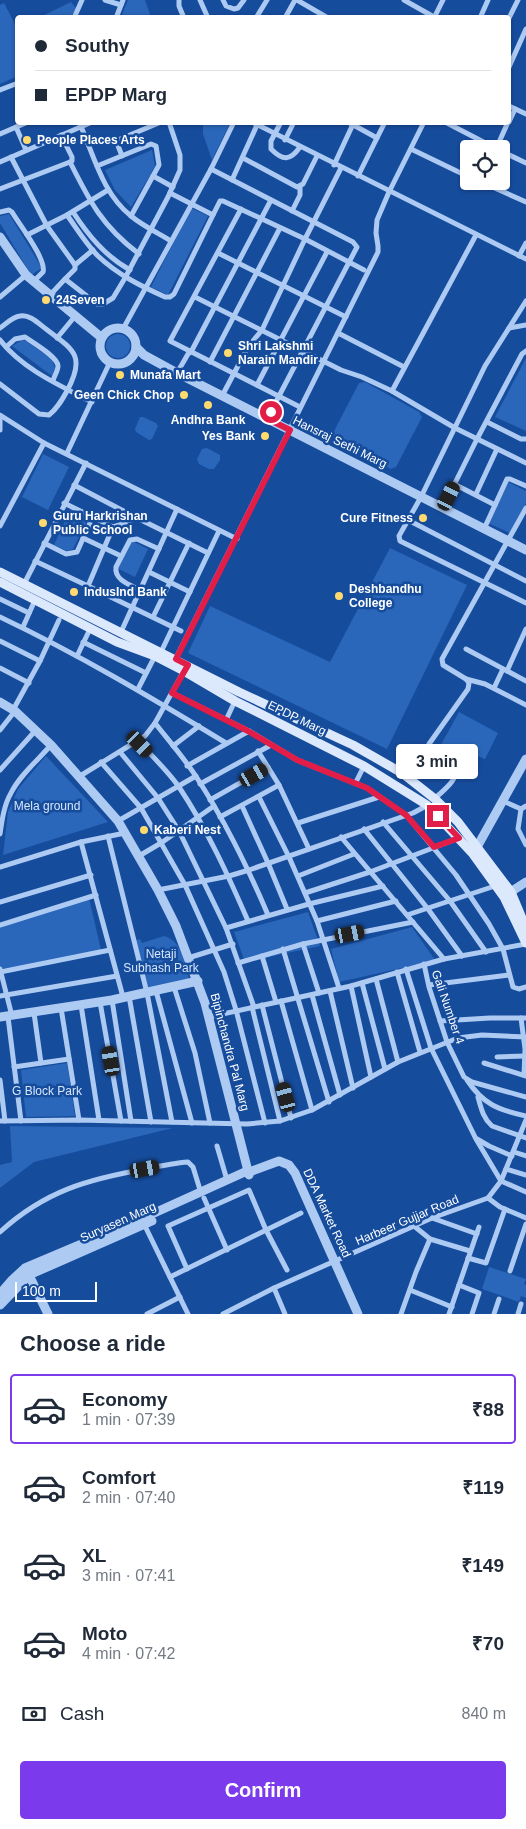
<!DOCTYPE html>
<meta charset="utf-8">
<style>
:root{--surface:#fff;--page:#f2f2f3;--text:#1f2937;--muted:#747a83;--line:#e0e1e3;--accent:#7c3aed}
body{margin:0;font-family:Arial,sans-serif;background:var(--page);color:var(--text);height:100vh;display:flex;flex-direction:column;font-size:19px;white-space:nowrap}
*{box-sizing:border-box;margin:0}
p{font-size:16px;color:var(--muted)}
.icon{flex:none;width:28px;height:28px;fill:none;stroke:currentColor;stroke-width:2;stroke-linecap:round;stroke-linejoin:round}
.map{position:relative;height:1314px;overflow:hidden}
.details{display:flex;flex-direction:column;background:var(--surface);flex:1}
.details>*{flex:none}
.banner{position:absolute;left:15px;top:15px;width:496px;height:110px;border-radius:5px;box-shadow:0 1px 4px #0004;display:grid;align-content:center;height:110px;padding:0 20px;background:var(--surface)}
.buttons{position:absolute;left:460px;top:140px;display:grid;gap:10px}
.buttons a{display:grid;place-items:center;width:50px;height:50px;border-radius:5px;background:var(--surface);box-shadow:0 1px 4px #0004;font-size:25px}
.scale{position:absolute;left:15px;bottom:12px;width:82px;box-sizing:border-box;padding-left:5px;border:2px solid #fff;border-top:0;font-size:14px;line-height:18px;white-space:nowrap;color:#fff;-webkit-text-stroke:4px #164c9c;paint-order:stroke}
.end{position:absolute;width:22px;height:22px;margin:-11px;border:6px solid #e11d48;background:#fff;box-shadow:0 0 0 2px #fff}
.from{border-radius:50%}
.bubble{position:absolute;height:35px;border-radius:5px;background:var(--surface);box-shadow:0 1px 4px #0004;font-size:16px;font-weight:600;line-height:35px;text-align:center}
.car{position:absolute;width:15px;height:30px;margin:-15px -8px;border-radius:6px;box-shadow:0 0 4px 1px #0007;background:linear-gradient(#222 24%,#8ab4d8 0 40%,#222 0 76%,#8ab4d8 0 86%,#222 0)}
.banner b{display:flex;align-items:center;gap:18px;height:48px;font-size:19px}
.banner b+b{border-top:1px solid var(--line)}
.banner i{width:12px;height:12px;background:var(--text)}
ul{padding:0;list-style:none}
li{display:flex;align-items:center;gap:15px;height:70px;margin:0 10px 8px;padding:0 10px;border:2px solid transparent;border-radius:5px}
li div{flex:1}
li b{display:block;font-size:19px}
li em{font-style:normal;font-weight:600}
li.active{border-color:var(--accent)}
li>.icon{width:45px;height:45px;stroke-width:1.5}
h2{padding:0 20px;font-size:22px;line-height:60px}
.pay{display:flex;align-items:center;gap:12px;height:55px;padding:0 20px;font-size:19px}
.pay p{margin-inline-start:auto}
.cta{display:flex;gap:10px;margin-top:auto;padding:10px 20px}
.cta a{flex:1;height:58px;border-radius:5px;background:var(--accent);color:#fff;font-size:20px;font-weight:600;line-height:58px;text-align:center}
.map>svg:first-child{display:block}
.green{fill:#2a66ba}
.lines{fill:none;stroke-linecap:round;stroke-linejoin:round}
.minor{stroke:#adcaf3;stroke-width:5}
.tertiary{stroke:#adcaf3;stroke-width:9}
.secondary{stroke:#dce9fc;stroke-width:9}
.route{stroke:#e11d48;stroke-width:6}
.poi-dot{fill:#ffda6f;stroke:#164c9c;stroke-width:2}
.labels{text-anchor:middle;stroke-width:5;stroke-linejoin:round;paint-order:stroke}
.poi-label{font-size:12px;font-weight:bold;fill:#fff;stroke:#164c9c;text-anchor:start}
.street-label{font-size:12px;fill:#fff;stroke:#164c9c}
.park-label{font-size:12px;fill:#d5e6fd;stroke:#164c9c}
</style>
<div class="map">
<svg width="526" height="1314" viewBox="0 0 526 1314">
<rect width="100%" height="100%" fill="#164c9c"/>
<g class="green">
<path d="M128,0H145L151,17H121Z"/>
<path d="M71,2L76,8L71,17H40Z"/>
<path d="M4,3L17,28L18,76L0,84V5Z"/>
<path d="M203,123H230L212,160L203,134Z"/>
<path d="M152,150L155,166L149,177L131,207L115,190L105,170Z"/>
<path d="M191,208L208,216L168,295L151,287Z"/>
<path d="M9,214L42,268L31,275L0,223V216Z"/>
<circle cx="118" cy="346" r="12"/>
<path d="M22,340L26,341L52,359L55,368L52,376L12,346Z"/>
<path d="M526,358V431L495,417Z"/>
<path d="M365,382L419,412L422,417L396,467L391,469L335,441L332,435L359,383Z"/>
<path d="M140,417H143L156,423L158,426L152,439L149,440L136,432L135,429Z"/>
<path d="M207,448L220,455V460L214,469H209L199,464L197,459L202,449Z"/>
<path d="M43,454L69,467L48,510L22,497Z"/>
<path d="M508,482L526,491V503L510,533L488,523Z"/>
<path d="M71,508L84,516L86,523L73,549L67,551L54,545Z"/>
<path d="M132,541L148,549L135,577L117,568Z"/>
<path d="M390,548L467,585L387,749L188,653L210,606L330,662Z"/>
<path d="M459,712L498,733L485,759L464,750L457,763L438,750Z"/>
<path d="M46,756L108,822L3,855L8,812L18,789Z"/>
<path d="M89,898L102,954L0,969V927Z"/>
<path d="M308,912L320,946L245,962L234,932Z"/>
<path d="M412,927L437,963L402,968L339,982L331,949Z"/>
<path d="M164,936C183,941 184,964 190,981L146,991L133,941L140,939L142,943Z"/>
<path d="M67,1063L75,1116L26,1117L21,1070Z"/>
<path d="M10,1126L173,1128L34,1162L0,1188V1165L12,1162Z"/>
<path d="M489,1267L526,1279L524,1284L526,1285V1298L521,1296L519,1302L482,1289Z"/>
</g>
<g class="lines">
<g class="minor">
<path d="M105,0L121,5"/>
<path d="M179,0V6L184,18"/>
<path d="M200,0L208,18"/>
<path d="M223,0L226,6L234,9L238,8L244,0"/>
<path d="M297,0L328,18"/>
<path d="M404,0L434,17"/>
<path d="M74,18L82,0"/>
<path d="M116,18L123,0"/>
<path d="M256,18L267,0"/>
<path d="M285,18L295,0"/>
<path d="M434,18L443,0"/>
<path d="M480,18L488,0"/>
<path d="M509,18L518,0"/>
<path d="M509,67L526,29"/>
<path d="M0,90L18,83"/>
<path d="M509,106L526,114"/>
<path d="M79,122C94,155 102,193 131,216C143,226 158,233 171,241"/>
<path d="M252,122L526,259"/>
<path d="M281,122L271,141V149C283,161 290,161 300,147"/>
<path d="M348,122L377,138"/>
<path d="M445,122L497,149"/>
<path d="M509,122L515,109"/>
<path d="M16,127L26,150"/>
<path d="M0,134L28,122"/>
<path d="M61,135L72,157V161L70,162C90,202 102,226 139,254"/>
<path d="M285,140L294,122"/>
<path d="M411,149L469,177"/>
<path d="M496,149L508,122"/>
<path d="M501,151L526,163"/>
<path d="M122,156L117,143L118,140L161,122"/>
<path d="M11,157L47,226L75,265V269L65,279"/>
<path d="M243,158L297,187L303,184L317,156"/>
<path d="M0,162L92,122"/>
<path d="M334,165L354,122"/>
<path d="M97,166L151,144L156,146L159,165L131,216"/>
<path d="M211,169L353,242L357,247L267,419"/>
<path d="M501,170L508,155"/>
<path d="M153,176L173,187"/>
<path d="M358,176L385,122"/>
<path d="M232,180L257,125"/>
<path d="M479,181L526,202"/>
<path d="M0,189L70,162"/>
<path d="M241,209L170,341L300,407"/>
<path d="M292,211L300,195V186"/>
<path d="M0,212L9,210L12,212C19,224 47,260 43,272L34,281"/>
<path d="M73,212C88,235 105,256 130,270"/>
<path d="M67,215C77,229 86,244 98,256C118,275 141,286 165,297H170L174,294L213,215L170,193"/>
<path d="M213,215L220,201H223L305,239L364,270"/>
<path d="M27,235L67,215L108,190"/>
<path d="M218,253L346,317"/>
<path d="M519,256L526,243"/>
<path d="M75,265L93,250"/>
<path d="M51,294L65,279L97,304H103L113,298L125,278L168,197L180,170V155L169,122"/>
<path d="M0,297L26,275"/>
<path d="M195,297L341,370L362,377L392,391L455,428L526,463"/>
<path d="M526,301L485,366L421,497L399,536L400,541L526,603"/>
<path d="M0,328C6,324 12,317 20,316C30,314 39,324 46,329C74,350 86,356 67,391C62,400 57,409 49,415L39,414L0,384"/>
<path d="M509,328L526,325"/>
<path d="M123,329L211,169L234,122"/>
<path d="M338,333L404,367"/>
<path d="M57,338L76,315"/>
<path d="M0,340C22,369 61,386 92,402"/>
<path d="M6,347L15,339L25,337C32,342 58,357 58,366C58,371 54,376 53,381"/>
<path d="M210,362L280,228"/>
<path d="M177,373L188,354L191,352L271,200"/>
<path d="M257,385L327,252"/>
<path d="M392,391L476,235"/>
<path d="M222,396L248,347L262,330L305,239L341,168"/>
<path d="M0,415L44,443L237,539"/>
<path d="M0,418V430"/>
<path d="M487,422L521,439H526"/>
<path d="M67,453L110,362"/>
<path d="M454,484L495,505"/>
<path d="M74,485L137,518"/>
<path d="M476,494L497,449"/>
<path d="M64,503L113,527"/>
<path d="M443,507L477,439L522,354L526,351"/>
<path d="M408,520L526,581"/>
<path d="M0,526L44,443"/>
<path d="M484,529L507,479H510L526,486"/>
<path d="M83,538L121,556"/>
<path d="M44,543L66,554L77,552L90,523L87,514"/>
<path d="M35,561L88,586"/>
<path d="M149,572L190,592"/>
<path d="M24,584L86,463"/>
<path d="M140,590C130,585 114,580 116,567L130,540L137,539L159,549"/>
<path d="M0,599L29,613"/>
<path d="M0,617C78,654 152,698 226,743"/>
<path d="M153,617L189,543"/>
<path d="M23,627L35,600"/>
<path d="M181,631L88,586L113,527L137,518L208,553"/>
<path d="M121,632L177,509"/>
<path d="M0,641L40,661"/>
<path d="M83,642L146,673"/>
<path d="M466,649L526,681"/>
<path d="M161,652L219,531"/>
<path d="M77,656L90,629"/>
<path d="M174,662L378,252V246L376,233L377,220L389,192L424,122"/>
<path d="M0,668L29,683"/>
<path d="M507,671L526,629"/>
<path d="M466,679L485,684L526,705"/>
<path d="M494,688L503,669"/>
<path d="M138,689L155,656"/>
<path d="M172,693L249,731L297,760L367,788L406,815L456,875L489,924L503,949L513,987L519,989L526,987"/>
<path d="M13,710L40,661L59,620"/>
<path d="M226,720L235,701"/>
<path d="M155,723C169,741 185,759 197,778C225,821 248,868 268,915"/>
<path d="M0,730L15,711"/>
<path d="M138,741C152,756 167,770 179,787C207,829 228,875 248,921"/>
<path d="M173,746L199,726"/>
<path d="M258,751L279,785L309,849"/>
<path d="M120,752L158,798L179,831L226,928L254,1007"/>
<path d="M101,762L141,808L185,885L224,972L236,1010L265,1123"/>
<path d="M187,766L249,731"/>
<path d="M0,770L36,730"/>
<path d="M80,776L145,736L155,723L185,669"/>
<path d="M356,782L364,766"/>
<path d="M200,784L271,745"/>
<path d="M259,797L289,857L317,921L339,988"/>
<path d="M434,799C443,791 461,778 455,765L431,752L428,747L429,744L468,689L469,683L466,679L443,665L442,659L526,508"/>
<path d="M210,800L268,767"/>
<path d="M503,801L521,809L526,806"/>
<path d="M242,806L268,863L287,909"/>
<path d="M521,809L518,829L526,845"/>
<path d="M220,817L279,785"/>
<path d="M118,821L196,776"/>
<path d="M383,822L450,901L486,952"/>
<path d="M298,823L379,797"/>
<path d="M364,829L428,909L462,956"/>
<path d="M0,834C2,820 4,805 11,793C20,775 38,760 51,745"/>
<path d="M108,836L147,993L172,1122"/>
<path d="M341,837L444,959"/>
<path d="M81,842L123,997"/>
<path d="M139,856L161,843L214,806"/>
<path d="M0,867L81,842L125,833"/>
<path d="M298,876L354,854"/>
<path d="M158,890L229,876L249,870L413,813L428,805"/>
<path d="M305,893L370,872L459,838"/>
<path d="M0,902L91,875"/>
<path d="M407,915L495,886"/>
<path d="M317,921L396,901"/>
<path d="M0,925L96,895"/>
<path d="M226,928L309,904L383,886"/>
<path d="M303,944L319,993"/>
<path d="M283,949L329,1102"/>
<path d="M262,956L276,1002"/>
<path d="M188,958L233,944"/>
<path d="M238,963L303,944L413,922"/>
<path d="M424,964L429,987L447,1042L464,1077L472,1082L526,1097"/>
<path d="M0,969L12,1016"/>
<path d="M406,969L431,1048L476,1139L501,1181L526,1192"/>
<path d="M0,972L110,950"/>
<path d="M397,972L420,1052"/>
<path d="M376,979L398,1062"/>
<path d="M362,983L385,1069"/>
<path d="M429,985L509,975"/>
<path d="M351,986L371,1077"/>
<path d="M174,987L195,1053L210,1123"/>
<path d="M156,991L192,1123"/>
<path d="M330,991L353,1088"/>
<path d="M312,995L340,1095"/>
<path d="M0,996L117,976"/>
<path d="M129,996L151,1122"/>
<path d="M112,1000L131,1121"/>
<path d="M281,1001L312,1110"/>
<path d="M100,1002L121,1121"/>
<path d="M81,1005L99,1120"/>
<path d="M262,1005L291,1118"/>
<path d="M252,1007L280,1121"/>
<path d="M61,1008L79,1120"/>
<path d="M34,1013L41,1063"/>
<path d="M8,1017L21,1121"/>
<path d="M209,1017L351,986L444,959L526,944"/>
<path d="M521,1018L525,1049L524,1075"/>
<path d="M440,1021L490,1018H526"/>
<path d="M497,1057L526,1056"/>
<path d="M484,1063L526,1076"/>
<path d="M14,1067L69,1059"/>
<path d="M0,1080L5,1121"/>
<path d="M467,1080C483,1104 498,1110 526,1116"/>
<path d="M478,1097C481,1108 483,1118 492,1126L526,1138"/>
<path d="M0,1121L79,1120L247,1124L280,1121L312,1110L398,1062L458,1038L482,1035L526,1037"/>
<path d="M477,1139L489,1146L512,1156"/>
<path d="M217,1146L227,1180"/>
<path d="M514,1152L526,1156"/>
<path d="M506,1169L526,1175"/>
<path d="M204,1198L227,1250"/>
<path d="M488,1198L500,1207L526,1218"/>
<path d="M432,1218L477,1234"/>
<path d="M144,1224L188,1314"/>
<path d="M414,1226L430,1239L470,1251"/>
<path d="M0,1232C45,1191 88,1179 146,1169C160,1166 174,1163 188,1162L193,1167L201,1193"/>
<path d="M468,1258L486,1263L505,1209"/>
<path d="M187,1269L168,1226L249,1190L266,1230L287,1270"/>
<path d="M510,1271L526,1224"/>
<path d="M170,1277L301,1213"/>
<path d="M459,1285L479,1293L472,1314"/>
<path d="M274,1288L285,1314"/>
<path d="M410,1290L452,1307"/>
<path d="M147,1314L180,1297"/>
<path d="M223,1314L274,1288L432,1218L488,1198L501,1181L526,1120"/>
<path d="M401,1314L416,1272L430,1239"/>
<path d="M449,1314L479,1227"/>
<path d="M494,1314L499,1299"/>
<path d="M518,1314L521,1304"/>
</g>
<g class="tertiary">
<path d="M0,237L26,275L102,338"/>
<circle cx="118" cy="346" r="18"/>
<path d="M136,347L144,355L177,373L526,550"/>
<path d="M0,702L15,711L51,745L118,821L158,890L176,926L205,1003L249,1175"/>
<path d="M477,847L526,759"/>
<path d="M506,895L526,882"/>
<path d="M0,1017L112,1000L198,981"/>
<path d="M26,1269L48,1314"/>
<path d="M0,1294L12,1280L25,1268L141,1219L247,1171H252L279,1161L289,1165L295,1173L358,1314"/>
<path d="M0,1305L29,1275L152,1221"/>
</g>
<g class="secondary">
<path d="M0,572L239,692L353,745L402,773L435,799L458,822L511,892L526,928"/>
<path d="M0,582L117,642L155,656L184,671L235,701L364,766L427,805L473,854L504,897L526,943"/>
</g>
</g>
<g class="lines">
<path class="route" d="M271,412L268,419L290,430L176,659L188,665L172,693L248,731L297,760L367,788L406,815L434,847L459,838L438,816"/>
</g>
<g class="poi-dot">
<circle cx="27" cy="140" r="5"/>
<circle cx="46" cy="300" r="5"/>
<circle cx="228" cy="353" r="5"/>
<circle cx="120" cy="375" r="5"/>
<circle cx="184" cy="395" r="5"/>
<circle cx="208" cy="405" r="5"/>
<circle cx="265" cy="436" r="5"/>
<circle cx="423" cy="518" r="5"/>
<circle cx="43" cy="523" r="5"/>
<circle cx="74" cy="592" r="5"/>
<circle cx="339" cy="596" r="5"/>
<circle cx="144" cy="830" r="5"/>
</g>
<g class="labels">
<g class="poi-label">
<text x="37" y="144">People Places Arts</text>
<text x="56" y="304">24Seven</text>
<text x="238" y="350">Shri Lakshmi<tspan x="238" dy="14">Narain Mandir</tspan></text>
<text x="130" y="379">Munafa Mart</text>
<text x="174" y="399" text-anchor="end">Geen Chick Chop</text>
<text x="208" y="424" text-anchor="middle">Andhra Bank</text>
<text x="255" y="440" text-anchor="end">Yes Bank</text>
<text x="53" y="520">Guru Harkrishan<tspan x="53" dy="14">Public School</tspan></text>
<text x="413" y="522" text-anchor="end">Cure Fitness</text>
<text x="349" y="593">Deshbandhu<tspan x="349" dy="14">College</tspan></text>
<text x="84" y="596">IndusInd Bank</text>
<text x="154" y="834">Kaberi Nest</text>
</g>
<g class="street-label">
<text transform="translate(340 442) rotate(26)" y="4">Hansraj Sethi Marg</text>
<text transform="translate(297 718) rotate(26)" y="4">EPDP Marg</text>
<text transform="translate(448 1007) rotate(71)" y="4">Gali Number 4</text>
<text transform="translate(230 1052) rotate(75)" y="4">Bipinchandra Pal Marg</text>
<text transform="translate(327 1213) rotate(65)" y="4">DDA Market Road</text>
<text transform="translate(407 1220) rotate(-23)" y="4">Harbeer Gujjar Road</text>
<text transform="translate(118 1222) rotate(-24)" y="4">Suryasen Marg</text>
</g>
<g class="park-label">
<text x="47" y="810">Mela ground</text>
<text x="161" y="958">Netaji<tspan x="161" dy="14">Subhash Park</tspan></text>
<text x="47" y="1095">G Block Park</text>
</g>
</g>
</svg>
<div class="buttons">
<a><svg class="icon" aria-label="locate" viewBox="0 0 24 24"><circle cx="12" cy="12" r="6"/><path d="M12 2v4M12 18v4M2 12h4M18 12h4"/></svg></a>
</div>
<div class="scale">100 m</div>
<i class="end from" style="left:271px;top:412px"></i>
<i class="end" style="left:438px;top:816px"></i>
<div class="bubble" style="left:396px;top:744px;width:82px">3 min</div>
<i class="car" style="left:449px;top:496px;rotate:26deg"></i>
<i class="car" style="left:140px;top:744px;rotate:136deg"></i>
<i class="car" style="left:254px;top:775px;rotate:60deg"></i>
<i class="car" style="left:350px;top:934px;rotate:79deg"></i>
<i class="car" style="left:111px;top:1061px;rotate:350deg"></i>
<i class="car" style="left:286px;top:1097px;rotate:345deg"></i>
<i class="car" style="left:145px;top:1169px;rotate:80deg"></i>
<div class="banner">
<b><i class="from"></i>Southy</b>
<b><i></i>EPDP Marg</b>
</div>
</div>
<section class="details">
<h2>Choose a ride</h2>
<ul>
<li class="active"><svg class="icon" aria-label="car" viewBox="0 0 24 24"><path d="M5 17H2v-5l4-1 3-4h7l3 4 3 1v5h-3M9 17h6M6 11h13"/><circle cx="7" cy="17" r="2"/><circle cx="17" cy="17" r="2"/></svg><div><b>Economy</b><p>1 min · 07:39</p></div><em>₹88</em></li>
<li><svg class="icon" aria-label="car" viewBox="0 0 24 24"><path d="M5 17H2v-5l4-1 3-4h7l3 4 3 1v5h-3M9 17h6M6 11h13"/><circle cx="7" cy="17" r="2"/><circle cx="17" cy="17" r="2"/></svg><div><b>Comfort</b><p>2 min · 07:40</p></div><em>₹119</em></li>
<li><svg class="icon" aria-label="car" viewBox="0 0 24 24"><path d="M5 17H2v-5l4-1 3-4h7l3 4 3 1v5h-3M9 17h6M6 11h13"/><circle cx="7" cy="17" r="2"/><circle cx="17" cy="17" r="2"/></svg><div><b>XL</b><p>3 min · 07:41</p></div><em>₹149</em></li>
<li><svg class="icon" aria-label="car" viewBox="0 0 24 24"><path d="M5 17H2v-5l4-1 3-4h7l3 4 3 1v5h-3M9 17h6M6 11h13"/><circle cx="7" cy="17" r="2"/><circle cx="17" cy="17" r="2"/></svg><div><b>Moto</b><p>4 min · 07:42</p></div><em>₹70</em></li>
</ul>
<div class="pay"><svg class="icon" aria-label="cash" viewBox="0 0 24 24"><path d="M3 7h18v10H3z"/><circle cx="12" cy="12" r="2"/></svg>Cash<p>840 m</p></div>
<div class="cta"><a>Confirm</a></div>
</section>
